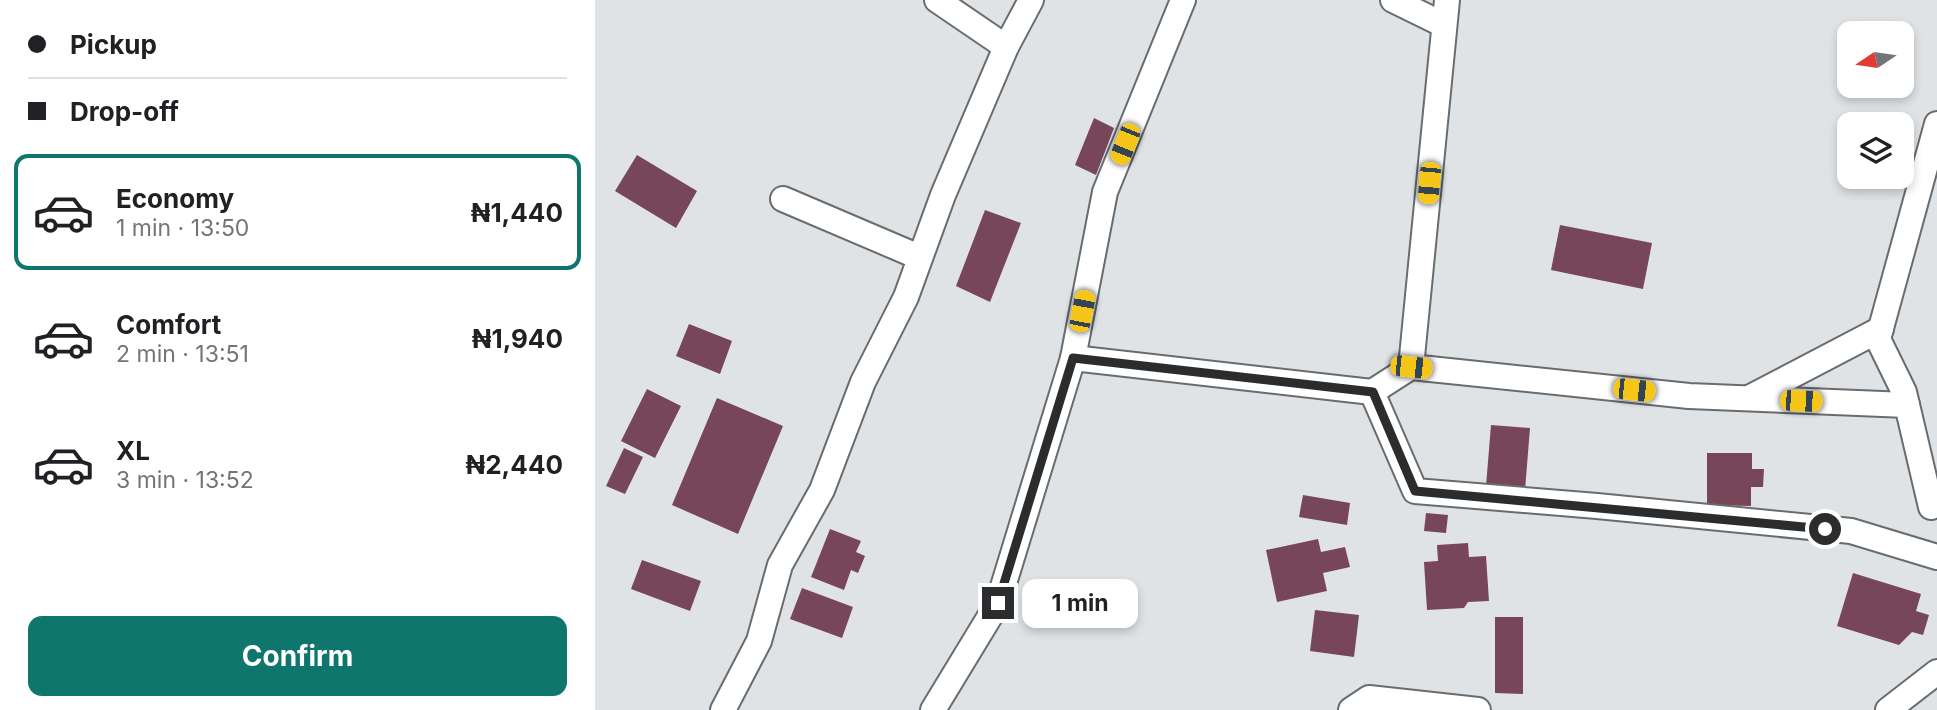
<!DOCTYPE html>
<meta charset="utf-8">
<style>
:root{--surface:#fff;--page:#f6f6f6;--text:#202124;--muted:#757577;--line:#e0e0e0;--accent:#0f766e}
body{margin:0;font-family:Inter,sans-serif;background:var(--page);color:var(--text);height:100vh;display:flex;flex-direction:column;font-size:26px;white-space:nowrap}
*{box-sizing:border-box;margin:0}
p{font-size:23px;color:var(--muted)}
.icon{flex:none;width:38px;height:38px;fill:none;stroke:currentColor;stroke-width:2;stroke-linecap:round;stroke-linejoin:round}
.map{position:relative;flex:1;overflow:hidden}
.details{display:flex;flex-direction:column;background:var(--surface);width:595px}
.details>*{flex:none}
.hud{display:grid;align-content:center;height:154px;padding:0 28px;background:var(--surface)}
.needle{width:46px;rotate:257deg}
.fabs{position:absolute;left:1242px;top:21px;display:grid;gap:14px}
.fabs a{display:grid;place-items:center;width:77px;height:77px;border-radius:14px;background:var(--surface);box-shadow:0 4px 10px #0003;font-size:35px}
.end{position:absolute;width:32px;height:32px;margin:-16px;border:9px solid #2a2c2d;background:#fff;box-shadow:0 0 0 4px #fff}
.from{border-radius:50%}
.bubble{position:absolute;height:49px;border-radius:14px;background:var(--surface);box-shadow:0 4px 10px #0003;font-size:23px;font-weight:700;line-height:49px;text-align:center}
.car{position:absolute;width:21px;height:42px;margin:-21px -10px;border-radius:9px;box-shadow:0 0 5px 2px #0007;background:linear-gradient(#f5c518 24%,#345 0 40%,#f5c518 0 76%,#345 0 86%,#f5c518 0)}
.hud b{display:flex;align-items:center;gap:24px;height:66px;font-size:26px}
.hud b+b{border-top:2px solid var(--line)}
.hud i{width:18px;height:18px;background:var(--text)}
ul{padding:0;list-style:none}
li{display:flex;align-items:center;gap:21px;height:116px;margin:0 14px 10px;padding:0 14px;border:4px solid transparent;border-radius:14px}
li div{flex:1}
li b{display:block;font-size:26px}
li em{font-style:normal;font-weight:700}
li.current{border-color:var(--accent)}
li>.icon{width:63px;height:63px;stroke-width:1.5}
.primary-button{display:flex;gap:14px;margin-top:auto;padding:14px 28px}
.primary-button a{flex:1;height:80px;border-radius:14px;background:var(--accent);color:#fff;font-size:28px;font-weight:700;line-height:80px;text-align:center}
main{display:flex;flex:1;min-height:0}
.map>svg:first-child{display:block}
.building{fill:#774658}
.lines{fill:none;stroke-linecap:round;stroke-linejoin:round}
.street-casing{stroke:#686c6f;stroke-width:28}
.street{stroke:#fff;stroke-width:24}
.route{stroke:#2a2c2d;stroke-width:9}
</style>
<main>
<section class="details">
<div class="hud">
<b><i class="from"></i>Pickup</b>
<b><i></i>Drop-off</b>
</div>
<ul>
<li class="current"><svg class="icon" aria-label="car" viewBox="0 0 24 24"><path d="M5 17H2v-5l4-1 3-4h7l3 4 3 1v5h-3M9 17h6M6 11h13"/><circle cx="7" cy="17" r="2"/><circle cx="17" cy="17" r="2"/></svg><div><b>Economy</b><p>1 min · 13:50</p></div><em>₦1,440</em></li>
<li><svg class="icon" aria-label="car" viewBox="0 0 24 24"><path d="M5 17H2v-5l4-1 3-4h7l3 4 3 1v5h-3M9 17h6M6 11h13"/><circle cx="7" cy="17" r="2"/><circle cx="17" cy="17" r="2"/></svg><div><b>Comfort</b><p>2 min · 13:51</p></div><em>₦1,940</em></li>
<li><svg class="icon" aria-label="car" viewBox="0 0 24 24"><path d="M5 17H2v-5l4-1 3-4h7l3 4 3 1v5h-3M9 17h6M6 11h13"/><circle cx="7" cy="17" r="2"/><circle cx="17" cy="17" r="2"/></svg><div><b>XL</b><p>3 min · 13:52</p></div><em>₦2,440</em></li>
</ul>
<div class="primary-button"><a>Confirm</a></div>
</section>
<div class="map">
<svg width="1342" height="710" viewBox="0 0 1342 710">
<rect width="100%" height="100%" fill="#dfe3e6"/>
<g class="building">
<path d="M499,118L519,128L501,175L480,165Z"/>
<path d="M42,155L102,191L81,228L20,191Z"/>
<path d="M390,210L426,223L395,302L361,286Z"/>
<path d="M965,225L1057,243L1048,289L956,270Z"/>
<path d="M94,324L137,341L125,374L81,356Z"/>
<path d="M52,389L86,406L60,458L26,441Z"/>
<path d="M122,398L188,426L143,534L77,505Z"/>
<path d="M896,425L935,428L930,490L891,486Z"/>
<path d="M29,448L48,457L30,494L11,486Z"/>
<path d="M1112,453H1157V469H1169L1168,487H1156V506L1112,505Z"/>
<path d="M708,495L755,503L752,525L704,517Z"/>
<path d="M831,513L853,515L851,533L829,531Z"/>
<path d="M235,529L266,541L261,552L270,556L263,573L256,570L249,590L216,577Z"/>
<path d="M723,539L726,552L750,547L755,567L728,573L732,591L682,602L671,550Z"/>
<path d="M873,543L874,557L891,556L894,601L873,602L869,608L832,610L829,562L843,561L842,545Z"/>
<path d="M47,560L106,581L95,611L36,589Z"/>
<path d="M1258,573L1326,594L1321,611L1334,615L1328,635L1317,632L1304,645L1242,626Z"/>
<path d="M207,588L258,607L247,638L195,619Z"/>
<path d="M720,610L764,615L759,657L715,651Z"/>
<path d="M900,617H928V694L900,693Z"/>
</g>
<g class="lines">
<g class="street-casing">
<g id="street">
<path d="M342,0L411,47"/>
<path d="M798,0L849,25"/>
<path d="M188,199L324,257"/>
<path d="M478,358L777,392"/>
<path d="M816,367L852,0"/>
<path d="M1154,398L1286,329"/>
<path d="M1312,405L1094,396L816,367L777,392L820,491L1002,506L1256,531L1342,557"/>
<path d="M1336,507L1309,392L1283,339L1342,124"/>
<path d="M128,710L164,641L185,565L227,490L268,382L311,297L348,195L411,47L436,0"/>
<path d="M338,710L403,603L478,358L510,192L588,0"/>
<path d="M756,710L774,698L883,710"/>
<path d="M1293,710L1342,672"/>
</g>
</g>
<use href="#street" class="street"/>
</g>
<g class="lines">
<path class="route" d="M403,603L478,358L778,392L820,491L1230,529"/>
</g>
</svg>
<div class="fabs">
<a><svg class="needle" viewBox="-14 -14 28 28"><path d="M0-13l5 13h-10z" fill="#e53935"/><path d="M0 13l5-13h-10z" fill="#757577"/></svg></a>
<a><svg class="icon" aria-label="layers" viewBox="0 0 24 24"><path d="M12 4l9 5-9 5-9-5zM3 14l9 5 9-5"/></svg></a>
</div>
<i class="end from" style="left:1230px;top:529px"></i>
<i class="end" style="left:403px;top:603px"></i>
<div class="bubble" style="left:427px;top:579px;width:116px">1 min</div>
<i class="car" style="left:530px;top:144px;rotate:202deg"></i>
<i class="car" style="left:834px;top:183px;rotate:185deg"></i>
<i class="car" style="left:487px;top:311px;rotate:11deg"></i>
<i class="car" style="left:816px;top:367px;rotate:96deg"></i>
<i class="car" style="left:1039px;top:390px;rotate:96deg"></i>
<i class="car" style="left:1206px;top:401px;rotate:92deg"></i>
</div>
</main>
